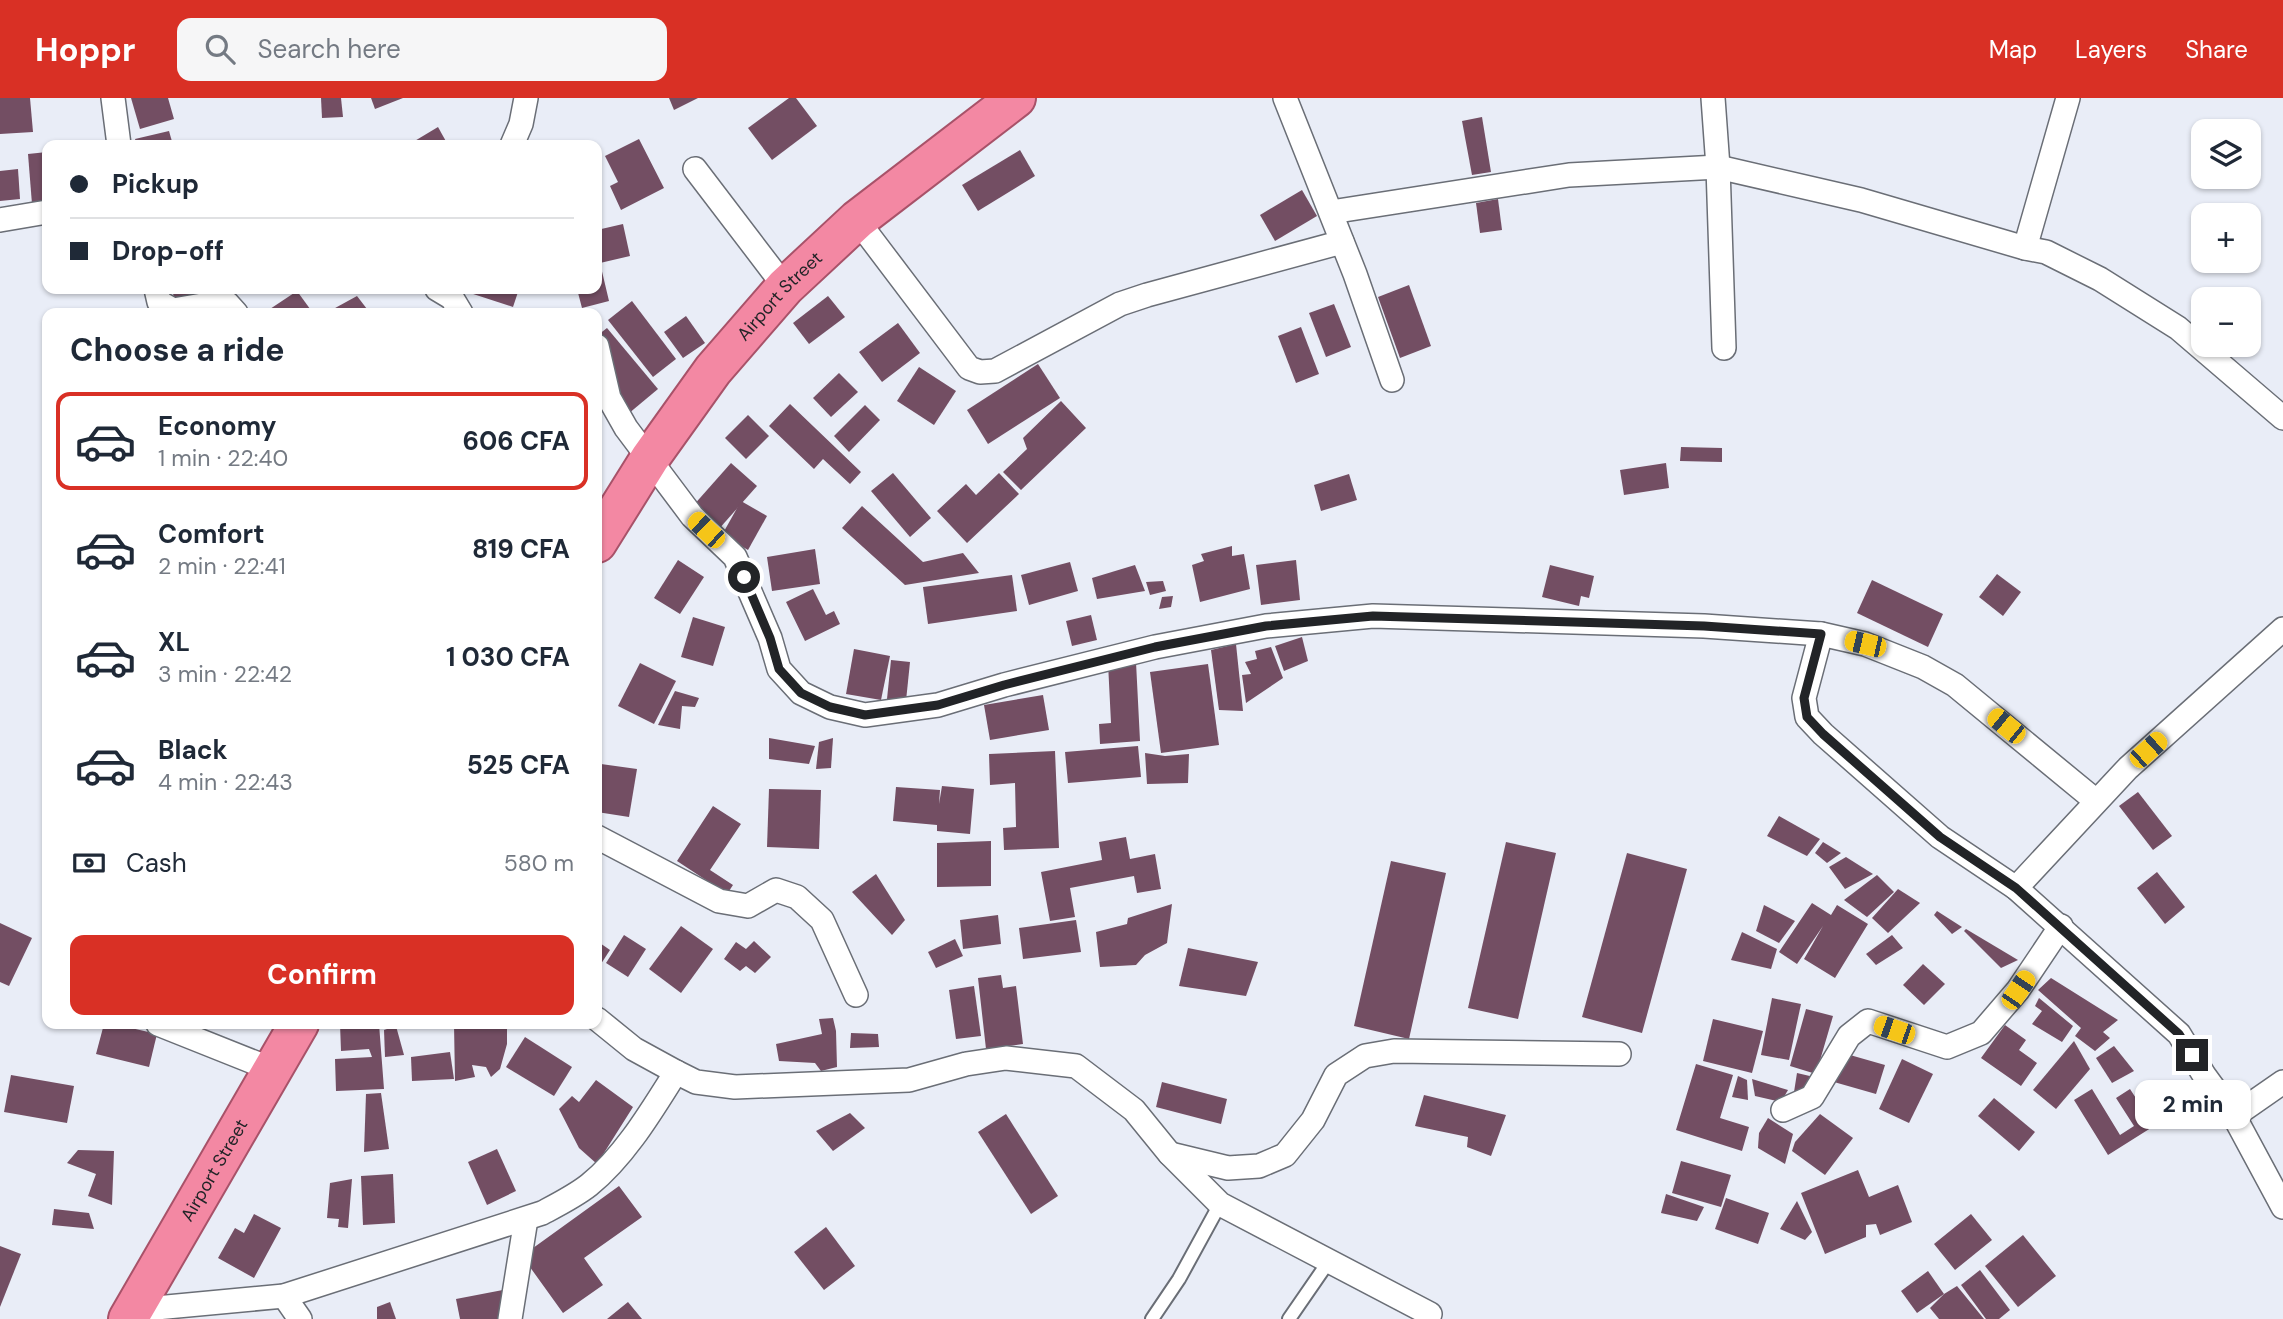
<!DOCTYPE html>
<meta charset="utf-8">
<style>
:root{--surface:#fff;--page:#f6f6f7;--text:#1f2937;--muted:#747a83;--line:#e0e1e3;--accent:#d93025}
body{margin:0;font-family:"DM Sans",sans-serif;background:var(--page);color:var(--text);height:100vh;display:flex;flex-direction:column;font-size:26px;white-space:nowrap}
*{box-sizing:border-box;margin:0}
p{font-size:23px;color:var(--muted)}
.icon{flex:none;width:38px;height:38px;fill:none;stroke:currentColor;stroke-width:2;stroke-linecap:round;stroke-linejoin:round}
.map{position:relative;flex:1;overflow:hidden}
.panel{position:absolute;left:42px;top:210px;width:560px;height:721px;display:flex;flex-direction:column;background:var(--surface);border-radius:14px;box-shadow:0 2px 5px #0004}
.panel>*{flex:none}
.banner{position:absolute;left:42px;top:42px;width:560px;height:154px;border-radius:14px;box-shadow:0 2px 5px #0004;display:grid;align-content:center;height:154px;padding:0 28px;background:var(--surface)}
.tools{position:absolute;left:2191px;top:21px;display:grid;gap:14px}
.tools a{display:grid;place-items:center;width:70px;height:70px;border-radius:14px;background:var(--surface);box-shadow:0 2px 5px #0004;font-size:35px}
.end{position:absolute;width:32px;height:32px;margin:-16px;border:9px solid #222427;background:#fff;box-shadow:0 0 0 4px #fff}
.from{border-radius:50%}
.bubble{position:absolute;height:49px;border-radius:14px;background:var(--surface);box-shadow:0 2px 5px #0004;font-size:23px;font-weight:700;line-height:49px;text-align:center}
.car{position:absolute;width:21px;height:42px;margin:-21px -10px;border-radius:9px;box-shadow:0 0 5px 2px #0007;background:linear-gradient(#f5c518 24%,#345 0 40%,#f5c518 0 76%,#345 0 86%,#f5c518 0)}
.banner b{display:flex;align-items:center;gap:24px;height:66px;font-size:26px}
.banner b+b{border-top:2px solid var(--line)}
.banner i{width:18px;height:18px;background:var(--text)}
ul{padding:0;list-style:none}
li{display:flex;align-items:center;gap:21px;height:98px;margin:0 14px 10px;padding:0 14px;border:4px solid transparent;border-radius:14px}
li div{flex:1}
li b{display:block;font-size:26px}
li em{font-style:normal;font-weight:700}
li.selected{border-color:var(--accent)}
li>.icon{width:63px;height:63px;stroke-width:1.5}
h2{padding:0 28px;font-size:32px;line-height:84px}
.pay{display:flex;align-items:center;gap:18px;height:77px;padding:0 28px;font-size:26px}
.pay p{margin-inline-start:auto}
.action{display:flex;gap:14px;margin-top:auto;padding:14px 28px}
.action a{flex:1;height:80px;border-radius:14px;background:var(--accent);color:#fff;font-size:28px;font-weight:700;line-height:80px;text-align:center}
header{display:flex;align-items:center;gap:42px;box-sizing:border-box;height:98px;padding:0 35px;background:var(--accent);color:#fff}
header strong{font-size:33px}
nav{display:flex;gap:38px;margin-inline-start:auto;font-size:24px}
.search{width:490px;height:63px;background:var(--page);display:flex;align-items:center;gap:18px;box-sizing:border-box;padding:0 24px;border-radius:14px;color:var(--muted);font-size:26px}
.map>svg:first-child{display:block}
.building{fill:#734e63}
.lines{fill:none;stroke-linecap:round;stroke-linejoin:round}
.service-casing{stroke:#6a6e76;stroke-width:16}
.minor-casing{stroke:#6a6e76;stroke-width:26}
.trunk-casing{stroke:#a85269;stroke-width:42}
.service{stroke:#fff;stroke-width:12}
.minor{stroke:#fff;stroke-width:23}
.trunk{stroke:#f388a3;stroke-width:38}
.route{stroke:#222427;stroke-width:9}
.labels{text-anchor:middle;stroke-width:7;stroke-linejoin:round;paint-order:stroke}
.street-label{font-size:18px;fill:#222427;stroke:#e9edf7}
</style>
<header>
<strong>Hoppr</strong>
<div class="search"><svg class="icon" aria-label="search" viewBox="0 0 24 24"><circle cx="10" cy="10" r="6"/><path d="M15 15l6 6"/></svg>Search here</div>
<nav><a>Map</a><a>Layers</a><a>Share</a></nav>
</header>
<div class="map">
<svg width="2283" height="1221" viewBox="0 0 2283 1221">
<rect width="100%" height="100%" fill="#e9edf7"/>
<g class="building">
<path d="M0,0H30L33,34L0,36Z"/>
<path d="M131,0H168L174,21L140,31Z"/>
<path d="M321,0H341L343,19L322,20Z"/>
<path d="M371,0H403L375,11Z"/>
<path d="M669,0H698L674,12Z"/>
<path d="M789,0H796L817,28L772,62L748,30Z"/>
<path d="M1482,19L1491,74L1472,77L1462,23Z"/>
<path d="M438,29L448,47H408Z"/>
<path d="M169,33L173,47H137L135,41Z"/>
<path d="M639,41L664,90L621,112L610,88L618,84L605,58Z"/>
<path d="M1020,52L1035,78L978,113L962,87Z"/>
<path d="M47,54V104L32,106L28,56Z"/>
<path d="M18,71L20,101L0,103V73Z"/>
<path d="M1302,92L1317,118L1275,143L1260,117Z"/>
<path d="M1498,101L1502,132L1480,135L1476,105Z"/>
<path d="M623,126L630,158L600,165L609,203L582,210L577,191H597V132Z"/>
<path d="M1409,187L1431,248L1400,260L1378,199Z"/>
<path d="M172,191H202L203,195L175,204Z"/>
<path d="M468,191H519L513,209L467,194Z"/>
<path d="M297,193L313,215H264Z"/>
<path d="M357,198L367,211L358,215H326Z"/>
<path d="M828,198L845,219L809,246L793,225Z"/>
<path d="M632,203L676,261L653,279L608,222Z"/>
<path d="M1334,206L1351,249L1326,259L1309,215Z"/>
<path d="M686,218L705,245L683,260L664,234Z"/>
<path d="M898,225L920,255L882,284L859,254Z"/>
<path d="M1301,229L1319,276L1296,285L1278,238Z"/>
<path d="M607,230L658,291L628,316L598,237Z"/>
<path d="M1038,266L1060,300L988,346L967,312Z"/>
<path d="M919,269L956,293L934,327L897,303Z"/>
<path d="M839,275L858,294L831,319L813,300Z"/>
<path d="M1061,303L1086,330L1021,392L1003,374L1027,351L1023,340Z"/>
<path d="M790,306L861,374L850,386L823,361L814,371L769,328Z"/>
<path d="M865,307L880,322L849,354L834,338Z"/>
<path d="M748,317L769,338L746,361L725,340Z"/>
<path d="M1681,349L1722,350V364L1680,363Z"/>
<path d="M731,365L757,388L718,432L692,409Z"/>
<path d="M1666,365L1669,390L1624,397L1620,372Z"/>
<path d="M893,375L931,420L910,439L871,393Z"/>
<path d="M999,375L1019,396L967,445L937,413L966,386L976,397Z"/>
<path d="M1349,376L1357,402L1321,413L1314,387Z"/>
<path d="M741,403L767,418L748,452L722,437Z"/>
<path d="M862,408L923,464L963,455L979,475L905,487L842,430Z"/>
<path d="M1232,448V458L1244,456L1250,491L1200,504L1192,467L1204,463L1201,456Z"/>
<path d="M815,451L820,486L772,493L767,459Z"/>
<path d="M678,462L704,479L680,516L654,500Z"/>
<path d="M1296,462L1300,502L1261,507L1256,467Z"/>
<path d="M1070,464L1078,493L1029,507L1021,477Z"/>
<path d="M1135,467L1145,493L1097,501L1092,480Z"/>
<path d="M1550,467L1594,478L1589,500L1581,498L1579,508L1542,499Z"/>
<path d="M1997,476L2021,494L2003,518L1979,499Z"/>
<path d="M1012,477L1017,513L928,526L923,489Z"/>
<path d="M1872,482L1943,516L1928,549L1857,515Z"/>
<path d="M1163,483L1166,493L1150,497L1146,484Z"/>
<path d="M813,491L826,517L834,513L840,526L805,543L786,504Z"/>
<path d="M1173,498L1171,509L1159,511L1162,499Z"/>
<path d="M1091,517L1097,542L1072,548L1066,523Z"/>
<path d="M693,519L725,529L713,568L681,559Z"/>
<path d="M1302,539L1308,563L1284,573L1275,548Z"/>
<path d="M1236,546L1243,613L1219,612L1211,552Z"/>
<path d="M1271,549L1283,580L1246,605L1242,577L1251,576L1245,564L1257,561L1255,553Z"/>
<path d="M854,551L890,558L881,602L846,596Z"/>
<path d="M891,562L910,564L906,603L887,601Z"/>
<path d="M1136,564L1140,643L1100,646L1099,626L1111,625L1108,565Z"/>
<path d="M640,565L676,583L654,626L618,608Z"/>
<path d="M1208,566L1219,647L1161,655L1150,574Z"/>
<path d="M675,593L699,600L695,609L682,608L680,631L658,627Z"/>
<path d="M1043,597L1049,632L990,642L984,607Z"/>
<path d="M769,640L815,648L809,666L769,661Z"/>
<path d="M833,640L831,670L816,671L819,644Z"/>
<path d="M1138,648L1141,679L1068,685L1065,654Z"/>
<path d="M1055,653L1059,750L1004,752L1003,730L1016,729L1015,685L990,687L989,656Z"/>
<path d="M1145,655L1165,658L1189,656L1188,685L1147,686Z"/>
<path d="M601,666L637,671L629,719L597,714V686Z"/>
<path d="M942,688L974,691L970,736L937,733V727L893,723L896,689L940,692L939,706Z"/>
<path d="M769,691L821,692L819,751L767,749Z"/>
<path d="M2138,694L2172,738L2153,752L2119,708Z"/>
<path d="M713,708L741,726L710,772L733,787L727,796L677,763Z"/>
<path d="M1779,718L1820,741L1807,758L1767,738Z"/>
<path d="M1126,739L1130,761L1155,756L1161,791L1137,795L1134,778L1070,790L1075,819L1050,823L1041,774L1102,762L1099,744Z"/>
<path d="M991,743V788L937,789V745Z"/>
<path d="M1506,744L1556,755L1518,921L1468,910Z"/>
<path d="M1823,744L1841,755L1827,765L1815,755Z"/>
<path d="M1627,755L1687,771L1642,935L1582,919Z"/>
<path d="M1846,759L1873,776L1845,791L1829,769Z"/>
<path d="M1391,763L1446,775L1409,941L1354,928Z"/>
<path d="M2157,774L2185,809L2165,826L2137,790Z"/>
<path d="M876,776L905,822L892,837L852,794Z"/>
<path d="M1877,777L1894,794L1867,819L1844,802Z"/>
<path d="M1898,791L1920,805L1888,835L1872,820Z"/>
<path d="M1812,805L1831,817L1837,807L1868,826L1835,880L1804,861L1823,828L1797,866L1779,854Z"/>
<path d="M1172,806L1167,845L1145,857L1136,867L1100,869L1096,834L1127,826L1128,820Z"/>
<path d="M1764,807L1795,823L1779,845L1756,833Z"/>
<path d="M1937,813L1962,829L1952,836L1934,817Z"/>
<path d="M998,817L1001,846L963,851L960,822Z"/>
<path d="M1076,822L1081,854L1023,861L1019,830Z"/>
<path d="M0,825L32,840L9,888L0,884Z"/>
<path d="M681,828L713,851L681,895L649,871Z"/>
<path d="M1966,831L2018,862L2001,870L1964,833Z"/>
<path d="M1742,834L1777,851L1771,871L1731,862Z"/>
<path d="M624,837L646,851L628,879L606,865Z"/>
<path d="M1892,837L1903,850L1876,867L1866,856Z"/>
<path d="M955,841L963,858L936,870L928,854Z"/>
<path d="M597,843L610,852L597,872Z"/>
<path d="M754,843L771,859L755,875L746,868L740,873L724,861L736,844L746,851Z"/>
<path d="M1188,850L1258,864L1246,898L1179,888Z"/>
<path d="M1923,866L1945,886L1924,907L1903,887Z"/>
<path d="M1001,877L1003,890L1016,888L1023,946L986,951L978,880Z"/>
<path d="M2051,880L2118,922L2103,934L2110,940L2095,953L2075,938L2081,930L2038,892Z"/>
<path d="M974,888L981,938L956,941L949,892Z"/>
<path d="M1772,900L1801,906L1789,962L1761,957Z"/>
<path d="M2039,900L2073,928L2062,944L2032,926L2042,913L2035,908Z"/>
<path d="M1806,911L1833,918L1816,976L1790,968Z"/>
<path d="M833,920L836,933L837,969L821,973L815,965L779,963L776,946L822,936L819,921Z"/>
<path d="M1713,921L1763,933L1752,975L1703,963Z"/>
<path d="M104,926H114L157,936L149,969L96,956Z"/>
<path d="M340,926H379L384,991L336,993L335,961L372,959L369,951L341,953Z"/>
<path d="M454,926H507V946L500,971L491,979L486,969L472,967L475,979L455,983Z"/>
<path d="M2005,927L2026,942L2019,952L2037,965L2021,988L1981,960Z"/>
<path d="M396,928L404,957L385,959L384,932Z"/>
<path d="M851,935L878,936L879,949L850,950Z"/>
<path d="M525,939L572,969L554,998L506,969Z"/>
<path d="M2074,943L2090,971L2056,1011L2033,992Z"/>
<path d="M2114,948L2134,973L2112,985L2096,960Z"/>
<path d="M450,954L454,981L412,983L411,959Z"/>
<path d="M1843,955L1885,967L1876,996L1834,984Z"/>
<path d="M1902,961L1933,976L1909,1025L1879,1011Z"/>
<path d="M1696,966L1733,977L1720,1020L1749,1029L1742,1053L1676,1032Z"/>
<path d="M1797,975L1814,979L1809,995L1794,994Z"/>
<path d="M11,977L74,988L67,1025L4,1014Z"/>
<path d="M1738,978L1747,982L1748,1002L1732,999Z"/>
<path d="M1752,981L1788,992L1781,1004L1755,998Z"/>
<path d="M596,982L633,1009L597,1066L579,1050L559,1011L572,998L579,1004Z"/>
<path d="M1162,984L1227,1001L1221,1026L1156,1009Z"/>
<path d="M2092,991L2120,1037L2134,1028L2116,1000L2130,991L2154,1028L2108,1057L2074,1002Z"/>
<path d="M381,995L389,1051L364,1054L366,996Z"/>
<path d="M1424,997L1506,1017L1491,1058L1467,1049L1468,1039L1415,1028Z"/>
<path d="M1994,1000L2035,1034L2019,1053L1978,1018Z"/>
<path d="M850,1015L865,1030L833,1053L816,1033Z"/>
<path d="M1006,1016L1058,1098L1031,1116L978,1034Z"/>
<path d="M1820,1016L1853,1040L1825,1077L1792,1053L1795,1044Z"/>
<path d="M1768,1020L1793,1036L1785,1066L1758,1050L1759,1035Z"/>
<path d="M497,1051L516,1093L487,1107L468,1064Z"/>
<path d="M78,1052L114,1053L112,1107L88,1098L96,1076L67,1065Z"/>
<path d="M1681,1063L1731,1077L1721,1109L1672,1095Z"/>
<path d="M1858,1072L1869,1099L1898,1087L1912,1124L1880,1137L1876,1126L1866,1127V1139L1825,1156L1801,1095Z"/>
<path d="M393,1076L395,1125L363,1127L361,1078Z"/>
<path d="M352,1081L348,1130L338,1129L339,1121L327,1120L330,1085Z"/>
<path d="M619,1088L642,1119L584,1160L603,1187L563,1215L522,1158Z"/>
<path d="M1666,1096L1704,1109L1697,1123L1661,1115Z"/>
<path d="M1726,1100L1769,1115L1758,1146L1715,1131Z"/>
<path d="M1797,1103L1812,1134L1805,1142L1780,1131Z"/>
<path d="M54,1111L89,1115L94,1131L52,1127Z"/>
<path d="M254,1116L281,1130L254,1180L218,1160L235,1130L244,1135Z"/>
<path d="M1971,1116L1992,1142L1955,1172L1934,1146Z"/>
<path d="M826,1129L855,1168L824,1192L794,1154Z"/>
<path d="M2023,1137L2056,1178L2018,1209L1985,1168Z"/>
<path d="M0,1148L21,1156L0,1209Z"/>
<path d="M1980,1172L2010,1212L1999,1221H1986L1961,1187Z"/>
<path d="M1928,1173L1944,1196L1917,1215L1901,1193Z"/>
<path d="M1957,1188L1984,1221H1939L1930,1210L1944,1196Z"/>
<path d="M508,1191L504,1221H460L456,1201Z"/>
<path d="M390,1204L396,1221H377V1209Z"/>
<path d="M628,1204L642,1221H607Z"/>
</g>
<g class="lines">
<g class="service-casing">
<g id="service">
<path d="M1152,1221L1179,1181L1220,1106"/>
<path d="M1289,1221L1329,1163"/>
</g>
</g>
<g class="minor-casing">
<g id="minor">
<path d="M113,0L119,47"/>
<path d="M1285,0L1355,176L1392,282"/>
<path d="M1713,0L1718,69L1724,250"/>
<path d="M512,47L521,26L526,0"/>
<path d="M695,71L785,189"/>
<path d="M1331,114L1569,77L1718,69L1861,102L2025,150L2046,154L2100,181L2178,230L2283,320"/>
<path d="M0,122L47,114"/>
<path d="M857,122L969,270L980,274L995,273L1120,206L1147,197L1342,144"/>
<path d="M2025,150L2068,0"/>
<path d="M156,191L159,204L173,212L220,204L227,205L236,215"/>
<path d="M437,191L452,200L461,215"/>
<path d="M597,248L609,300L626,330L692,418L735,459L770,540L779,571L801,595L830,609L865,617L938,607L1004,587L1155,549L1266,528L1373,518L1704,528L1821,536L1865,546L1923,569L1955,587L2096,703"/>
<path d="M1821,536L1804,600L1807,619L1823,636L1940,739L2016,790L2179,936L2204,977L2234,1018L2283,1109"/>
<path d="M597,739L719,803L748,808L776,792L797,799L822,822L856,897"/>
<path d="M2016,790L2128,670L2283,531"/>
<path d="M597,921L634,951L676,974L696,984L735,989L909,982L966,966L1006,960L1076,968L1134,1012L1169,1055L1220,1106L1430,1216L1428,1221"/>
<path d="M158,926L271,971"/>
<path d="M1783,1012L1812,999L1849,938L1868,923L1947,949L1981,935L2018,892L2061,828"/>
<path d="M2234,1018L2283,984"/>
<path d="M1170,1056L1228,1070L1259,1068L1285,1057L1313,1022L1336,977L1365,958L1394,953L1619,956"/>
<path d="M284,1198L300,1221"/>
<path d="M135,1212L284,1198L542,1115C559,1106 575,1098 589,1087C625,1058 652,1012 676,974"/>
<path d="M510,1221L526,1121"/>
</g>
</g>
<g class="trunk-casing">
<g id="trunk">
<path id="s1" d="M597,445L650,360L713,272L785,189L857,122L1016,0"/>
<path id="s2" d="M128,1221L299,926"/>
</g>
</g>
<use href="#service" class="service"/>
<use href="#minor" class="minor"/>
<use href="#trunk" class="trunk"/>
</g>
<g class="lines">
<path class="route" d="M744,479L770,540L779,571L801,595L830,609L865,617L938,607L1004,587L1155,549L1266,528L1373,518L1704,528L1821,536L1804,600L1807,619L1823,636L1940,739L2016,790L2179,936L2192,957"/>
</g>
<g class="labels">
<g class="street-label">
<text dy="6" stroke="none"><textPath href="#s1" startOffset="308">Airport Street</textPath></text>
<text dy="6" stroke="none"><textPath href="#s2" startOffset="172">Airport Street</textPath></text>
</g>
</g>
</svg>
<div class="tools">
<a><svg class="icon" aria-label="layers" viewBox="0 0 24 24"><path d="M12 4l9 5-9 5-9-5zM3 14l9 5 9-5"/></svg></a>
<a>+</a>
<a>−</a>
</div>
<i class="end from" style="left:744px;top:479px"></i>
<i class="end" style="left:2192px;top:957px"></i>
<div class="bubble" style="left:2135px;top:982px;width:116px">2 min</div>
<i class="car" style="left:706px;top:432px;rotate:313deg"></i>
<i class="car" style="left:1865px;top:546px;rotate:283deg"></i>
<i class="car" style="left:2006px;top:628px;rotate:309deg"></i>
<i class="car" style="left:2148px;top:652px;rotate:48deg"></i>
<i class="car" style="left:2018px;top:892px;rotate:34deg"></i>
<i class="car" style="left:1894px;top:932px;rotate:289deg"></i>
<div class="banner">
<b><i class="from"></i>Pickup</b>
<b><i></i>Drop-off</b>
</div>
<section class="panel">
<h2>Choose a ride</h2>
<ul>
<li class="selected"><svg class="icon" aria-label="car" viewBox="0 0 24 24"><path d="M5 17H2v-5l4-1 3-4h7l3 4 3 1v5h-3M9 17h6M6 11h13"/><circle cx="7" cy="17" r="2"/><circle cx="17" cy="17" r="2"/></svg><div><b>Economy</b><p>1 min · 22:40</p></div><em>606 CFA</em></li>
<li><svg class="icon" aria-label="car" viewBox="0 0 24 24"><path d="M5 17H2v-5l4-1 3-4h7l3 4 3 1v5h-3M9 17h6M6 11h13"/><circle cx="7" cy="17" r="2"/><circle cx="17" cy="17" r="2"/></svg><div><b>Comfort</b><p>2 min · 22:41</p></div><em>819 CFA</em></li>
<li><svg class="icon" aria-label="car" viewBox="0 0 24 24"><path d="M5 17H2v-5l4-1 3-4h7l3 4 3 1v5h-3M9 17h6M6 11h13"/><circle cx="7" cy="17" r="2"/><circle cx="17" cy="17" r="2"/></svg><div><b>XL</b><p>3 min · 22:42</p></div><em>1 030 CFA</em></li>
<li><svg class="icon" aria-label="car" viewBox="0 0 24 24"><path d="M5 17H2v-5l4-1 3-4h7l3 4 3 1v5h-3M9 17h6M6 11h13"/><circle cx="7" cy="17" r="2"/><circle cx="17" cy="17" r="2"/></svg><div><b>Black</b><p>4 min · 22:43</p></div><em>525 CFA</em></li>
</ul>
<div class="pay"><svg class="icon" aria-label="cash" viewBox="0 0 24 24"><path d="M3 7h18v10H3z"/><circle cx="12" cy="12" r="2"/></svg>Cash<p>580 m</p></div>
<div class="action"><a>Confirm</a></div>
</section>
</div>
